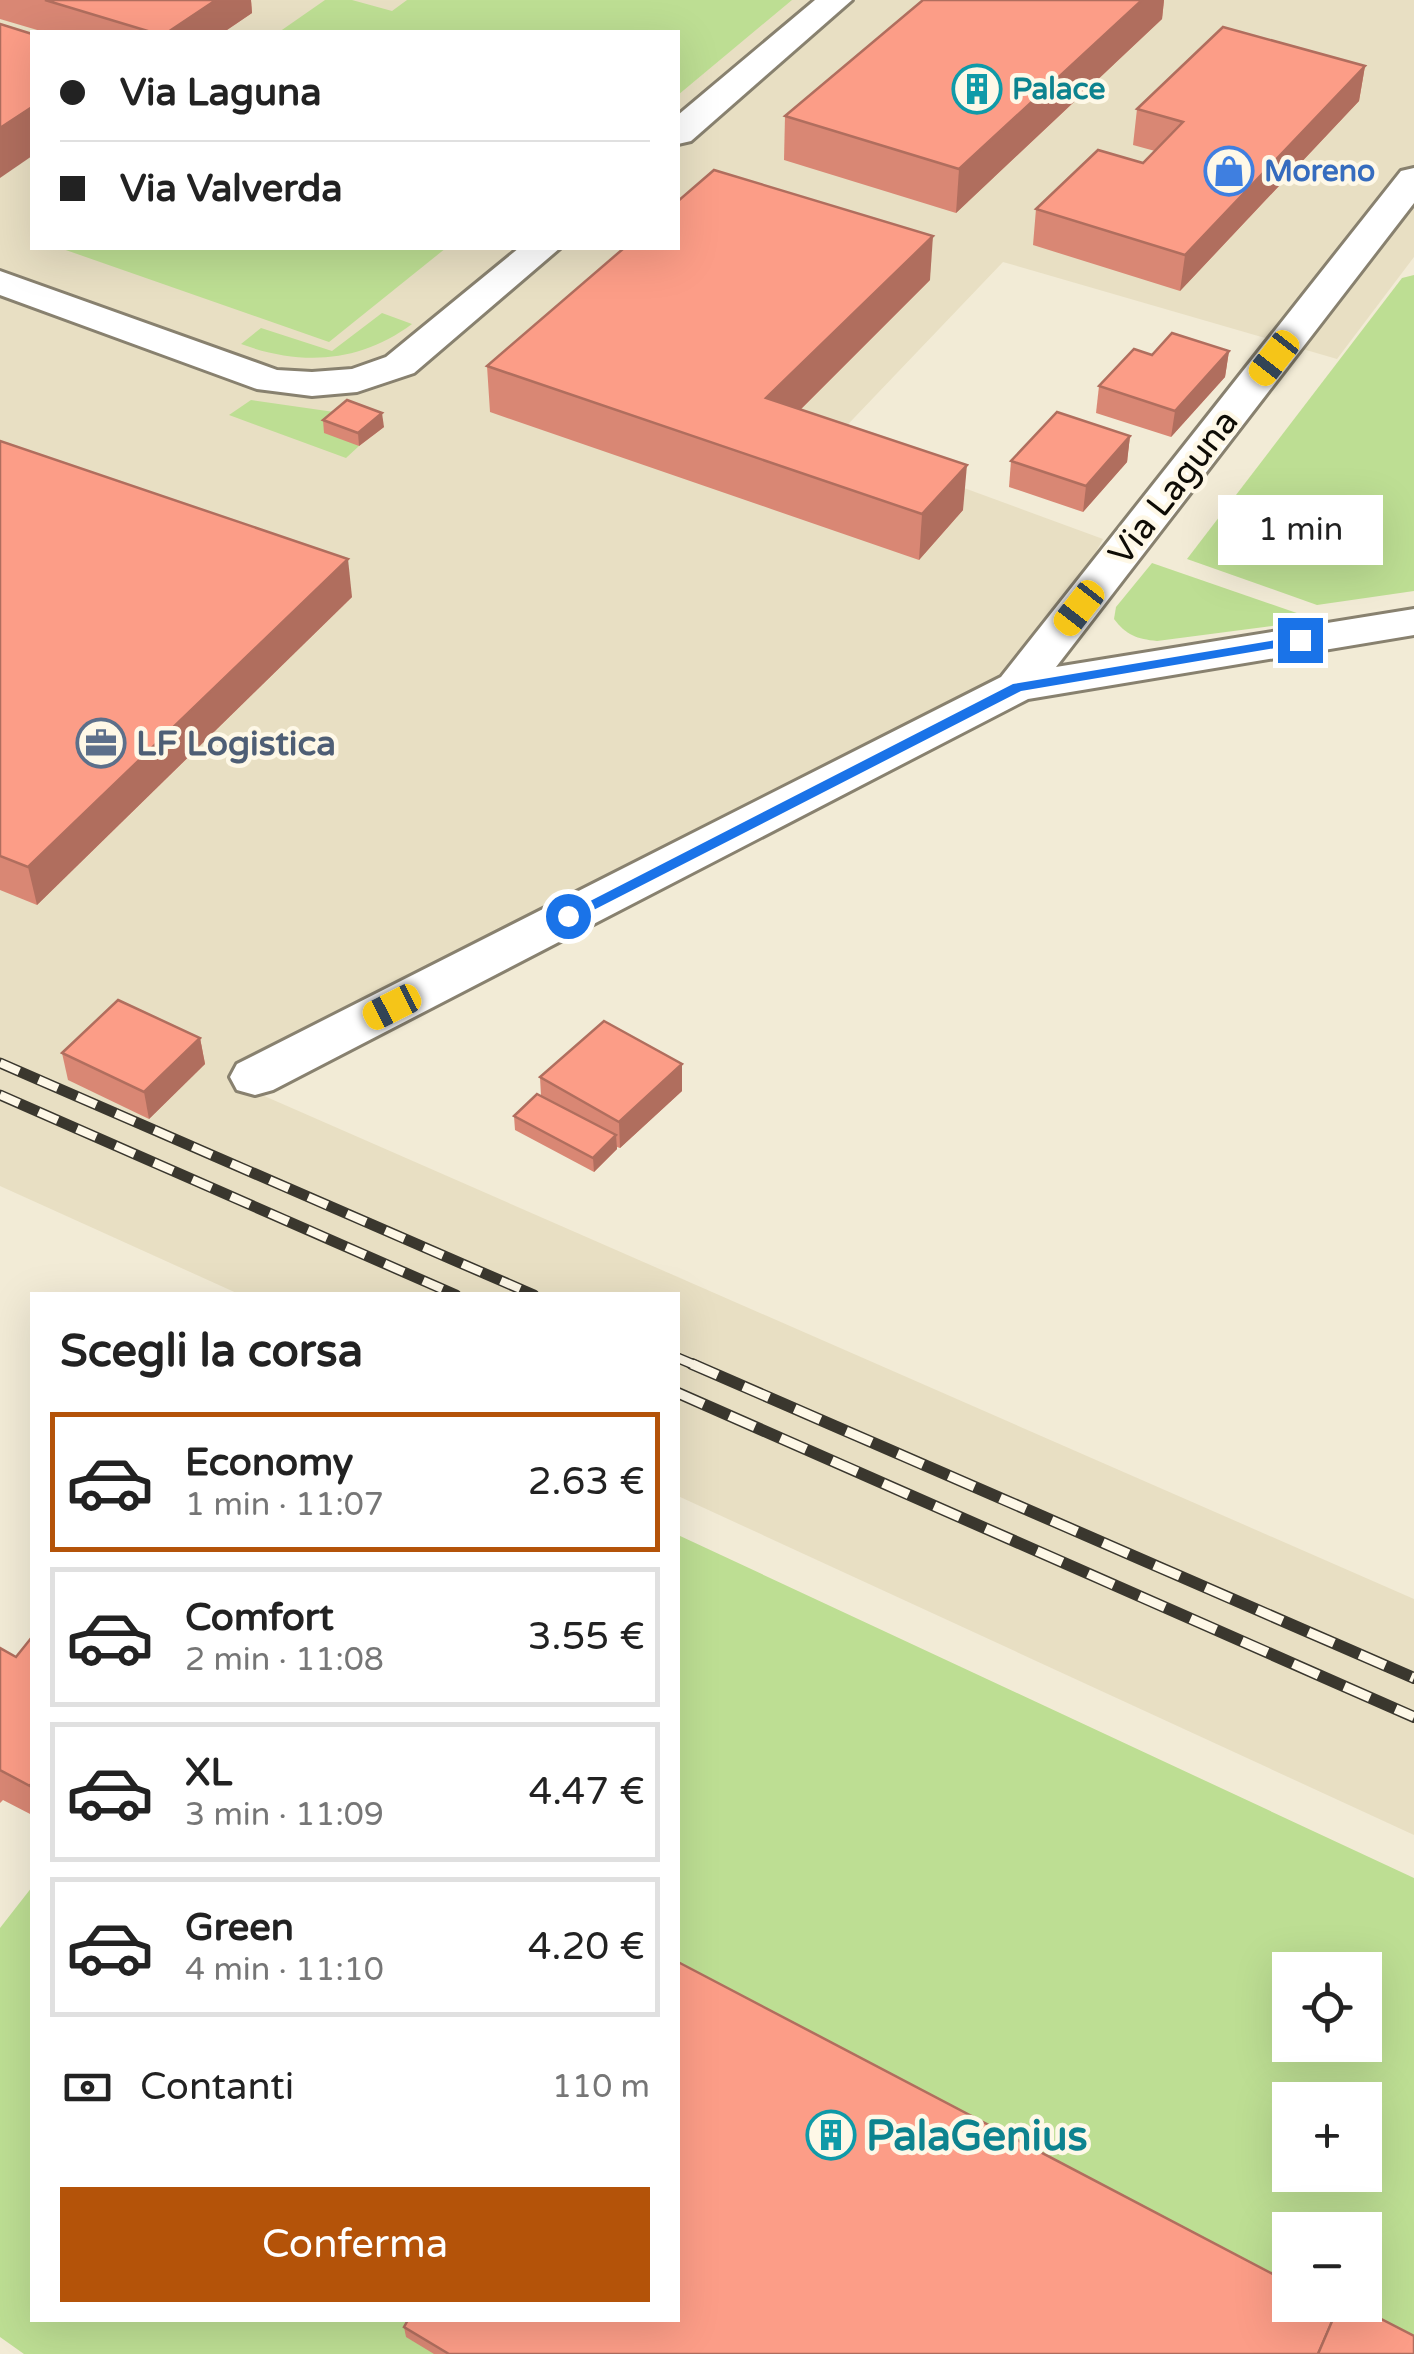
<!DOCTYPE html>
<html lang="it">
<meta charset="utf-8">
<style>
:root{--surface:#fff;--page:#f6f6f6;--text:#222;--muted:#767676;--line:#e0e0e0;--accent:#b45309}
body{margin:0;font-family:"Varela Round",sans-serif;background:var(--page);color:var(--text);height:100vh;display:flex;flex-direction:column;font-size:38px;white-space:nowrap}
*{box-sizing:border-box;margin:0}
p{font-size:32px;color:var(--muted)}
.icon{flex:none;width:55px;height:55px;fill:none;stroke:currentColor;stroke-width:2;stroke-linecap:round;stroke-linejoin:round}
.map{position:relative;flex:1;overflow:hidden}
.sheet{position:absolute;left:30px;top:1292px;width:650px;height:1030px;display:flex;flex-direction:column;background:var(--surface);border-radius:0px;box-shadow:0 10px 40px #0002}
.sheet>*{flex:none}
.guide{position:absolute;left:30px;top:30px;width:650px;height:220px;border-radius:0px;box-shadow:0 10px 40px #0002;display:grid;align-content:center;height:220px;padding:0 30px;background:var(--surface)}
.tools{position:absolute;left:1272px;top:1952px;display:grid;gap:20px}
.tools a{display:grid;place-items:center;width:110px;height:110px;border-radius:0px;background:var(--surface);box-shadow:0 10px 40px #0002;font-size:50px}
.end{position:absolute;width:45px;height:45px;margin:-22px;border:12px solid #1a73e8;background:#fff;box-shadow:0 0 0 5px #fff}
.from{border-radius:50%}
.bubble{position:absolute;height:70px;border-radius:0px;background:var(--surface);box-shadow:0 10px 40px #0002;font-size:32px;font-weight:600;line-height:70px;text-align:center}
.car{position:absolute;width:30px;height:60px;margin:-30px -15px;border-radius:12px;box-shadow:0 0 8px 2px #0007;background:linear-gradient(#f5c518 24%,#345 0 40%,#f5c518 0 76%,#345 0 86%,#f5c518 0)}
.guide b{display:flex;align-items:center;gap:35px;height:95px;font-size:38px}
.guide b+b{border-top:2px solid var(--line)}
.guide i{width:25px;height:25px;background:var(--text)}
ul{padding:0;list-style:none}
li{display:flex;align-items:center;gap:30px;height:140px;margin:0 20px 15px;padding:0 10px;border:5px solid var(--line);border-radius:0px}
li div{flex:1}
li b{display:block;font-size:38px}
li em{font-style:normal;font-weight:600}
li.current{border-color:var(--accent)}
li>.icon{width:90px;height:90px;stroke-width:1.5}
h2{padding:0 30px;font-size:45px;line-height:120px}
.pay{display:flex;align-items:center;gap:25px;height:110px;padding:0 30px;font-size:38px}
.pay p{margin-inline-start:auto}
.button{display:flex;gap:20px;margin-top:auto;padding:20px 30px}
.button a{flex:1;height:115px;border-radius:0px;background:var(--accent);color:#fff;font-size:40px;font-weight:600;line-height:115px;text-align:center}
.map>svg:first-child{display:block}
.built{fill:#e8dfc3;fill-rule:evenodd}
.green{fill:#bdde93;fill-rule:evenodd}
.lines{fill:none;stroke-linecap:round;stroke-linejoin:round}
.minor-casing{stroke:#88816f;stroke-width:6}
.minor{fill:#fff;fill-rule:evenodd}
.rail-far1-casing{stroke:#3a372e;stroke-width:11}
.rail-casing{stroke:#3a372e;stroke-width:12}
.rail-far1{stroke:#fef8e7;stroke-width:8;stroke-dasharray:21;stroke-linecap:butt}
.rail{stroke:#fef8e7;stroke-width:9;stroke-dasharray:28;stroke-linecap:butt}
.wall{fill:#d98774}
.shaded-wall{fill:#b06e5e}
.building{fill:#fc9d87;stroke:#b06e5e;stroke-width:2.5}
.route{fill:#1a73e8}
.labels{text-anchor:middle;stroke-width:9;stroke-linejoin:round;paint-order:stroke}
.far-culture-label{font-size:30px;font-weight:bold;fill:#0d838f;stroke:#fef8e7;text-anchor:start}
.far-shop-label{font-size:30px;font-weight:bold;fill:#366cbe;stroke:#fef8e7;text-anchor:start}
.street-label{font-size:35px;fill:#0e0c06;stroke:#fef8e7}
.service-label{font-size:35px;font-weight:bold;fill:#4e5e75;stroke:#fef8e7;text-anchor:start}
.near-culture-label{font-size:42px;font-weight:bold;fill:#0d838f;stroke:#fef8e7;text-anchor:start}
</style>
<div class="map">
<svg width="1414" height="2354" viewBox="0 0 1414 2354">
<rect width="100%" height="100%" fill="#f2ebd6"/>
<path class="built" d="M0,0H1414V257L1337,359L1003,262L833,440L1103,539L1031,670L498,952L232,1082L1414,1599V1835L678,1496V1295H241L0,1186ZM32,32H678V248H32Z"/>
<g class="green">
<path d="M325,0H352L392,11L407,0H792L678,95V32H279Z"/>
<path d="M60,248H446L329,342Z"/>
<path d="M1414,275V591L1317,605L1187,559L1402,278Z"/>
<path d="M382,313L412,324C360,363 301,366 241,344L261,328L332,351Z"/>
<path d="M251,400L348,414L359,446L346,458L229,415Z"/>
<path d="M1152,563L1317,620L1157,641C1137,639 1126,635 1114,619L1116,607Z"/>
<path d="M678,1535L1414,1878V2354H24L0,2337V1928L32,1887V2320H678ZM1290,1970H1365V2045H1290ZM1290,2100H1365V2175H1290ZM1290,2230H1365V2305H1290Z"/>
</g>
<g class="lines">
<g class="minor-casing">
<g id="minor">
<path d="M815,0H852L691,141L678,144V115Z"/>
<path d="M1414,168V203L1056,667L1414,609V635L1028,699L273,1090L255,1095L237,1090L230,1077L237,1064L1001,677L1401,171Z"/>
<path d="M519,248H560L414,373L357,392L312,396L257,389L0,295V271L277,370L312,372L352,369L386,357Z"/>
</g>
</g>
<use href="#minor" class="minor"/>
<g class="rail-far1-casing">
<g id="rail-far1">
<path d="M0,1063L534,1295"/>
<path d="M0,1095L456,1295"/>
<path d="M678,1358L697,1366"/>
</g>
</g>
<g class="rail-casing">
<g id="rail">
<path d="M692,1364L1414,1678"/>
<path d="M678,1393L1414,1717"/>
</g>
</g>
<use href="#rail-far1" class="rail-far1"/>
<use href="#rail" class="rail"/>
</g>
<g class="wall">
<path d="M0,0H251L252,13L224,32H44L0,19Z"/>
<path d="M923,0H1164L1162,19L956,213L784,160L785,116Z"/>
<path d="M1365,66L1359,101L1180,291L1033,245L1036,209L1143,163L1155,151L1133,145L1137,109Z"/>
<path d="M930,280L800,410L963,510L919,560L490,412L487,366Z"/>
<path d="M1229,351L1225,377L1171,437L1096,413L1099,386L1152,355Z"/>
<path d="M323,420L384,427L359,446L324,433Z"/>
<path d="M1130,436L1127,462L1083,512L1009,487L1011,461Z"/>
<path d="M0,441L352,597L37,905L0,890Z"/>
<path d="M200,1038L205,1064L149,1119L68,1080L62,1053Z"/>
<path d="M540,1077L682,1091L620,1148L617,1147V1149L594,1172L515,1130L514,1116L541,1096Z"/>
<path d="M32,1637V1815L3,1800L0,1803V1648L16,1657Z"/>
<path d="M404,2327L1414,2354H434L406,2337Z"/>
</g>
<g class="shaded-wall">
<path d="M216,0H251L252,13L224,32H168Z"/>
<path d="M1142,0H1164L1162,19L956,213L959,169Z"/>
<path d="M1365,66L1359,101L1180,291L1185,255Z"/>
<path d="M32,107V156L0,178V128Z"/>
<path d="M933,236L930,280L766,444V398Z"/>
<path d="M1229,351L1225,377L1171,437L1175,411Z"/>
<path d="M382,413L384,427L359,446L358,433Z"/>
<path d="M1130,436L1127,462L1083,512L1086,486Z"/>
<path d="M967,465L963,510L919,560L922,514Z"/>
<path d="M348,559L352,597L37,905L28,867Z"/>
<path d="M200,1038L205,1064L149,1119L144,1092Z"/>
<path d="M682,1064V1091L620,1148L619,1122Z"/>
<path d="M616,1135L617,1149L594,1172L593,1158Z"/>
</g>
<g class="building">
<path d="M45,0H216L168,32H151Z"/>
<path d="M923,0H1142L959,169L785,116Z"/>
<path d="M0,24L32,34V107L0,128Z"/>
<path d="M1223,27L1365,66L1185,255L1036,209L1098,150L1143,163L1183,122L1137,109Z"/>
<path d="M714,170L933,236L766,398L967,465L922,514L487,366L624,248H678V201Z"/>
<path d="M1172,333L1229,351L1175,411L1099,386L1134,349L1152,355Z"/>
<path d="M347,400L382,413L358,433L323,420Z"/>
<path d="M1057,412L1130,436L1086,486L1011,461Z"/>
<path d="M0,441L348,559L28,867L0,856Z"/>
<path d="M118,1000L200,1038L144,1092L62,1053Z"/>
<path d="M604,1021L682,1064L619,1122L540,1077Z"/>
<path d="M537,1094L616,1135L593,1158L514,1116Z"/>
<path d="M32,1637V1782L30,1786L0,1770V1648L16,1657Z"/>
<path d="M678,1962L1290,2283V2305H1332L1338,2308L1318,2354H449L404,2327L408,2320H678Z"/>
<path d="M1339,2305H1354L1414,2336V2354H1318Z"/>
</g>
<path class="route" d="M1300,636L1307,640L1305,643L1021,691L574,920L561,916L1013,684Z"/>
<defs>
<g id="building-ring" transform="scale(2.5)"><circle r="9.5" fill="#fef8e7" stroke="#0f9aa8" stroke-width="1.5"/><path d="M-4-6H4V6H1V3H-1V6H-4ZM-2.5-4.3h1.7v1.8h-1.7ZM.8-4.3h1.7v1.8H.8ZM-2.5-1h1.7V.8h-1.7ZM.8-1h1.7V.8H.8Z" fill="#0f9aa8"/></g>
<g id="shop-ring" transform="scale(2.5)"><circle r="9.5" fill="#fef8e7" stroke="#3f7fe0" stroke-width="1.5"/><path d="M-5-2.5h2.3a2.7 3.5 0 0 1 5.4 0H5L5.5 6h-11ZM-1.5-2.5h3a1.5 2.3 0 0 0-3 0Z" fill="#3f7fe0"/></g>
<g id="office-ring" transform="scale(2.5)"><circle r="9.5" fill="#fef8e7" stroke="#5c6f8a" stroke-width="1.5"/><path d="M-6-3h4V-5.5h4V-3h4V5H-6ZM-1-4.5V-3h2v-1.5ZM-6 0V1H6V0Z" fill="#5c6f8a"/></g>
</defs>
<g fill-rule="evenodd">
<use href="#building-ring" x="977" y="89"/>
<use href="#shop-ring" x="1229" y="171"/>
<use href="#office-ring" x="101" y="743"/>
<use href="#building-ring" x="831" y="2135"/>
</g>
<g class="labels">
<g class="far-culture-label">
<text x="1012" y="99">Palace</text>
</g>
<g class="far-shop-label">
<text x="1264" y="181">Moreno</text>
</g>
<g class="street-label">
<text transform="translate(1173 487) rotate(-52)" y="12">Via Laguna</text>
</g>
<g class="service-label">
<text x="136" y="755">LF Logistica</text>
</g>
<g class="near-culture-label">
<text x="866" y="2150">PalaGenius</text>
</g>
</g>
</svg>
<div class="tools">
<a><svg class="icon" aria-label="locate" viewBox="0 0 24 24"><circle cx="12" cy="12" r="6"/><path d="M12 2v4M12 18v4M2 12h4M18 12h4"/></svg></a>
<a>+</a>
<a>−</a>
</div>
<i class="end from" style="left:568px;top:916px"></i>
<i class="end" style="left:1300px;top:640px"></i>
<div class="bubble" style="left:1218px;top:495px;width:165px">1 min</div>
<i class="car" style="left:1274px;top:358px;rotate:218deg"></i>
<i class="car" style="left:1079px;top:608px;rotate:218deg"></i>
<i class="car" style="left:392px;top:1007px;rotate:243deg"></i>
<div class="guide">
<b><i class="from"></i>Via Laguna</b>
<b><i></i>Via Valverda</b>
</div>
<section class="sheet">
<h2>Scegli la corsa</h2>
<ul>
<li class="current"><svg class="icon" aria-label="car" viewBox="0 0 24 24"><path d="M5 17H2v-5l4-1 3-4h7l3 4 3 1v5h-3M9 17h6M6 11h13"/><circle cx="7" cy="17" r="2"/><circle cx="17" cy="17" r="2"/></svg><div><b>Economy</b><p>1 min · 11:07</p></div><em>2.63 €</em></li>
<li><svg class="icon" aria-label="car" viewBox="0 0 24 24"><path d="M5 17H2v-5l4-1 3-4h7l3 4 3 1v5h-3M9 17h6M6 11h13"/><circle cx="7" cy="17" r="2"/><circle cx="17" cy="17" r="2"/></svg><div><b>Comfort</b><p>2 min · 11:08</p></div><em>3.55 €</em></li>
<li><svg class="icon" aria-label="car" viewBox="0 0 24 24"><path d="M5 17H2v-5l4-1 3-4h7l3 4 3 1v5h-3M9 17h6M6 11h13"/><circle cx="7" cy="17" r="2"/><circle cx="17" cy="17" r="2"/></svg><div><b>XL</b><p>3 min · 11:09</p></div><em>4.47 €</em></li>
<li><svg class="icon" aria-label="car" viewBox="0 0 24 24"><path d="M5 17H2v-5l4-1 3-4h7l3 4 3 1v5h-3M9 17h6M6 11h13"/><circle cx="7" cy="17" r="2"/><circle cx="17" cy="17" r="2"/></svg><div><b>Green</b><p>4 min · 11:10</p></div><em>4.20 €</em></li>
</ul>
<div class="pay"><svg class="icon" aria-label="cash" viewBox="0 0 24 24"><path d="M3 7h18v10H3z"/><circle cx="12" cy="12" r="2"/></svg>Contanti<p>110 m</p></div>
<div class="button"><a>Conferma</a></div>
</section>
</div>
